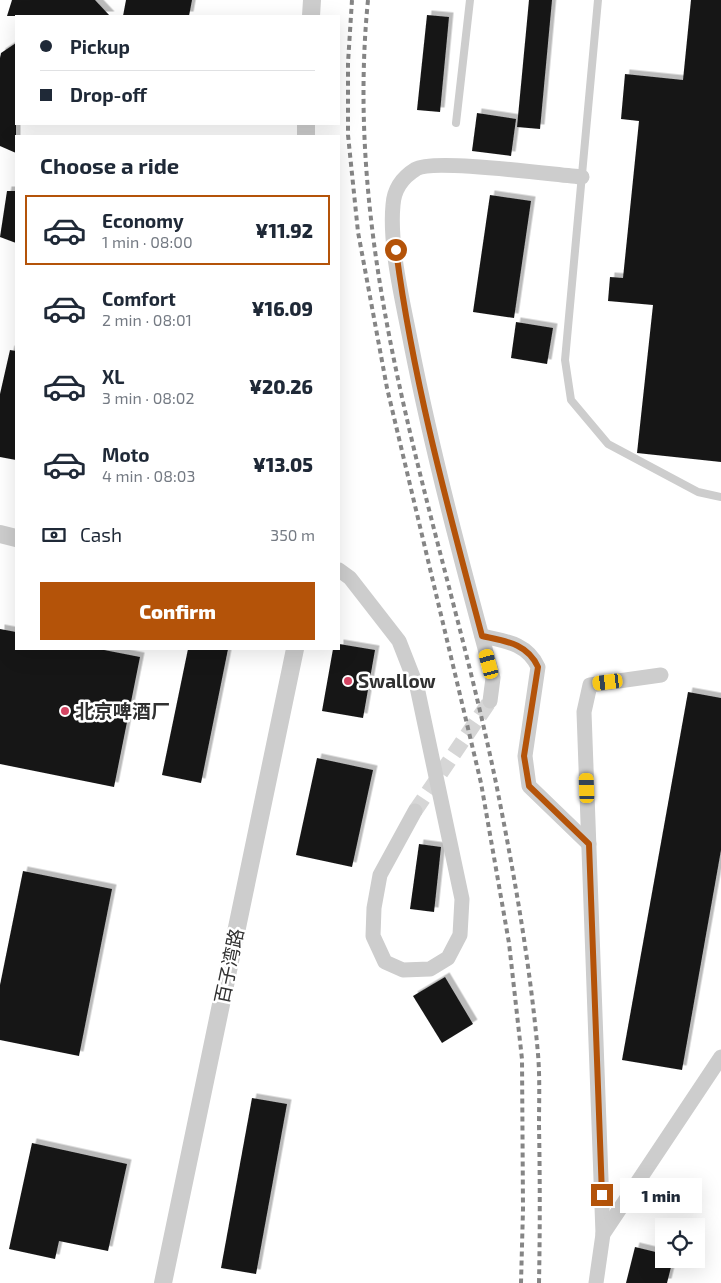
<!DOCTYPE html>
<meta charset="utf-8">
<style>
:root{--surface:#fff;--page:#f2f2f3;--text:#1f2937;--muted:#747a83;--line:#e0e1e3;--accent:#b45309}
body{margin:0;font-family:"Exo 2","Noto Sans SC",sans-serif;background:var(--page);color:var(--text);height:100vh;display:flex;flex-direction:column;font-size:19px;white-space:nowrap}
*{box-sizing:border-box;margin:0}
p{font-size:16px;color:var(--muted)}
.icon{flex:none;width:28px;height:28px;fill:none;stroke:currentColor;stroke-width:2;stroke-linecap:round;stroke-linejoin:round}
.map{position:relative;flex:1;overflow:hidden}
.drawer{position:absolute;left:15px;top:135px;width:325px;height:515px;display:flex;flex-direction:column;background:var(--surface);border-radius:0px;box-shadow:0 5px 20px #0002}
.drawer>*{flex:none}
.banner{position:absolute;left:15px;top:15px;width:325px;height:110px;border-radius:0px;box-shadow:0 5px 20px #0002;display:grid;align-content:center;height:110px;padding:0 25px;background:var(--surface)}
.buttons{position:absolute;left:655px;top:1218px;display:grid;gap:10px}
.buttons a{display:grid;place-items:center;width:50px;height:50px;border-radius:0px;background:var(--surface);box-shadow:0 5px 20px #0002;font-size:25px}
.end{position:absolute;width:22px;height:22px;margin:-11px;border:6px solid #b45309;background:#fff;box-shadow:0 0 0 2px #fff}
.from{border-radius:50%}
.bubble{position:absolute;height:35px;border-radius:0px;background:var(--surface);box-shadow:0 5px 20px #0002;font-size:16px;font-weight:800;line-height:35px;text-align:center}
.car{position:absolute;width:15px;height:30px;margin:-15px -8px;border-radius:6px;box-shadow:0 0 4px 1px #0007;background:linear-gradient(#f5c518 24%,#345 0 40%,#f5c518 0 76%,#345 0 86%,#f5c518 0)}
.banner b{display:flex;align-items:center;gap:18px;height:48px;font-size:19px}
.banner b+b{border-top:1px solid var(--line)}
.banner i{width:12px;height:12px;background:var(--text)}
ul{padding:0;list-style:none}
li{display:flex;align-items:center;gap:15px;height:70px;margin:0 10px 8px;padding:0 15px;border:2px solid transparent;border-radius:0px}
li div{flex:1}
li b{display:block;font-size:19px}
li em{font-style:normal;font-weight:800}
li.current{border-color:var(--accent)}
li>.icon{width:45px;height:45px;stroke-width:1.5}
h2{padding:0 25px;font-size:22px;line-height:60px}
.pay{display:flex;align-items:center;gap:12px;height:55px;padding:0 25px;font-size:19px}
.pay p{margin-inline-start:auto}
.action{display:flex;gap:10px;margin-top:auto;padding:10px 25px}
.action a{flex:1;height:58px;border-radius:0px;background:var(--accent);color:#fff;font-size:20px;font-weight:800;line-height:58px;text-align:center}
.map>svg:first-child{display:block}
.building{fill:#171717;filter:url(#shadow)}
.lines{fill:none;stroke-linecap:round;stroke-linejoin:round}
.minor-tunnel{stroke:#d6d6d6;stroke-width:15;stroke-dasharray:15 8;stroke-linecap:butt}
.service{stroke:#cdcdcd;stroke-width:8}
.minor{stroke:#cdcdcd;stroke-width:15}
.tertiary{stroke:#cdcdcd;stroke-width:18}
.rail{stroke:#858585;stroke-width:4;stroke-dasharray:5 4;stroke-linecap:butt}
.route{stroke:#b45309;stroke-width:6}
.poi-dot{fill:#d44563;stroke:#fff;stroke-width:2}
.labels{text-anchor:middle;stroke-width:5;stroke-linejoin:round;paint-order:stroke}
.poi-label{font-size:19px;font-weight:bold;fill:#303030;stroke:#fff;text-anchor:start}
.street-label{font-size:19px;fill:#303030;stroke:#fff}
</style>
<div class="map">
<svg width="721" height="1283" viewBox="0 0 721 1283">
<defs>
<filter id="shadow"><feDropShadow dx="4.5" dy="-4.5" stdDeviation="0" flood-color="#0004"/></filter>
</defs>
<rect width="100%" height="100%" fill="#fff"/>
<g class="building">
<path d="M12,0H95L110,16H7Z"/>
<path d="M126,0H192L189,16H123Z"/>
<path d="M529,0H552L540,129L517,127Z"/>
<path d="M691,0H721V462L637,453L653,305L608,301L610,277L623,278L639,121L621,119L625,74L683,80Z"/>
<path d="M427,15L449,17L440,112L417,110Z"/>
<path d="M16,43V153L0,146V58L1,53Z"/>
<path d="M477,113L516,119L511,156L472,151Z"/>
<path d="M7,191H16V243L0,237Z"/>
<path d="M490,195L531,201L514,318L473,312Z"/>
<path d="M516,322L553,328L547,364L511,358Z"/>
<path d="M10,350L16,351V460L0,457V394Z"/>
<path d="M0,629L16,632V649H99L140,657L114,787L0,764Z"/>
<path d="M339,644L375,650L363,718L322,711L333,649H339Z"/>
<path d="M188,649H228L201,783L162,775Z"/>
<path d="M688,692L721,698V850L682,1070L622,1060Z"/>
<path d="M317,758L373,770L352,867L296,855Z"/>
<path d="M419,844L441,847L434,912L410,909Z"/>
<path d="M23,871L112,889L79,1056L0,1040V985Z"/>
<path d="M445,977L473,1024L442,1043L413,996Z"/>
<path d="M252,1098L287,1104L256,1274L221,1268Z"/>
<path d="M32,1143L127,1164L108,1251L59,1241L55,1259L9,1249Z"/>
<path d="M635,1247L664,1254V1259H673L667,1283H626Z"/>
</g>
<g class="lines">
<path class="minor-tunnel" d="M415,811L490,701"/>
<g class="service">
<path d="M598,0L565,360L571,400L608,444L698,492L721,497"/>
<path d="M456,123L470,0"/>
</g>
<g class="minor">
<path d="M339,570L350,578L399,641L417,687L462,899L460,935L448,958L430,969L403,970L385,962L373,936L374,908L380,875L415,811"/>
<path d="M482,636C505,641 527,643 538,667L525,756L529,786L589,844"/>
<path d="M490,701L493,678C463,567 433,456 411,344C403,303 389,246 393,205C394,189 403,177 416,169C433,158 555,175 582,177"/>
<path d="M603,1234L584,712L590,685L661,675"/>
<path d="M596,1283L603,1234L721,1057"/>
</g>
<g class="tertiary">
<path d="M311,16L312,0"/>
<path d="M306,124V136"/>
<path d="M0,534L16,538"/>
<path d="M163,1283L295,649"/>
</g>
<g class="rail">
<path d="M352,0L348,63V135L358,232L387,388L481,783L509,943L522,1059L523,1209L521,1283"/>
<path d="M368,0C341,272 442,522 496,783C514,873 530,963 538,1054C540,1078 539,1102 539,1126C540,1178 540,1231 539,1283"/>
</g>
</g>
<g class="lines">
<path class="route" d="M396,250C413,381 448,508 482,636C505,641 527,643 538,667L524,756L529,786L589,844L602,1195"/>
</g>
<g class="poi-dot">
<circle cx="348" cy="681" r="5"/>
<circle cx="65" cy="711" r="5"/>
</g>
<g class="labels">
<g class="poi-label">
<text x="358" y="688">Swallow</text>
<text x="75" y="718">北京啤酒厂</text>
</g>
<g class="street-label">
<text transform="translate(229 966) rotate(-78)" y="7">百子湾路</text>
</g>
</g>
</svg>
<div class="buttons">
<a><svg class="icon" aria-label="locate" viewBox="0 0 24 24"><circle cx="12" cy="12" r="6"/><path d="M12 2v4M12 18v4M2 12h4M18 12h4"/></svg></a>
</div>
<i class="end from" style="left:396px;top:250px"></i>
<i class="end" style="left:602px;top:1195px"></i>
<div class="bubble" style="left:620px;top:1178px;width:82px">1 min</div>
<i class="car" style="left:489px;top:664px;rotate:345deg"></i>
<i class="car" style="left:608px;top:682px;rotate:263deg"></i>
<i class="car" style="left:587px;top:788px;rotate:358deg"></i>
<div class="banner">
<b><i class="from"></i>Pickup</b>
<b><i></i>Drop-off</b>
</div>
<section class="drawer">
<h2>Choose a ride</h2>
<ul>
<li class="current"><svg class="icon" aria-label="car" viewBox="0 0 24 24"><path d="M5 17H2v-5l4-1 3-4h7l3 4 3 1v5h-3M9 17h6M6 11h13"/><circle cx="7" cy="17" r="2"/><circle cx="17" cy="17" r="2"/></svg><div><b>Economy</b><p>1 min · 08:00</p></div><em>¥11.92</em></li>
<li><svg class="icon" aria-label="car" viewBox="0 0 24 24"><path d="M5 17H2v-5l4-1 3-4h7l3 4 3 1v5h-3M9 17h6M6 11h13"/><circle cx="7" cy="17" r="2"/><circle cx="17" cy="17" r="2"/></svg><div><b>Comfort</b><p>2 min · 08:01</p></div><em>¥16.09</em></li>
<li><svg class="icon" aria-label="car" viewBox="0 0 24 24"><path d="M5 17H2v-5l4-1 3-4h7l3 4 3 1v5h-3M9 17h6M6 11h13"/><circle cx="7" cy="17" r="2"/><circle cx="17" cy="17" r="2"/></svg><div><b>XL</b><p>3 min · 08:02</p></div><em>¥20.26</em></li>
<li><svg class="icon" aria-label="car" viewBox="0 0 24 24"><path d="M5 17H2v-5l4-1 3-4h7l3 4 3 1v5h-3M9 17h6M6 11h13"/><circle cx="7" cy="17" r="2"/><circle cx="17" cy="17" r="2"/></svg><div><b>Moto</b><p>4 min · 08:03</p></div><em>¥13.05</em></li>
</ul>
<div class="pay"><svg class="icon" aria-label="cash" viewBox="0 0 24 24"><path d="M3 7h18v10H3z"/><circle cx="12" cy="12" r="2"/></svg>Cash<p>350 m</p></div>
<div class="action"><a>Confirm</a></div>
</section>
</div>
